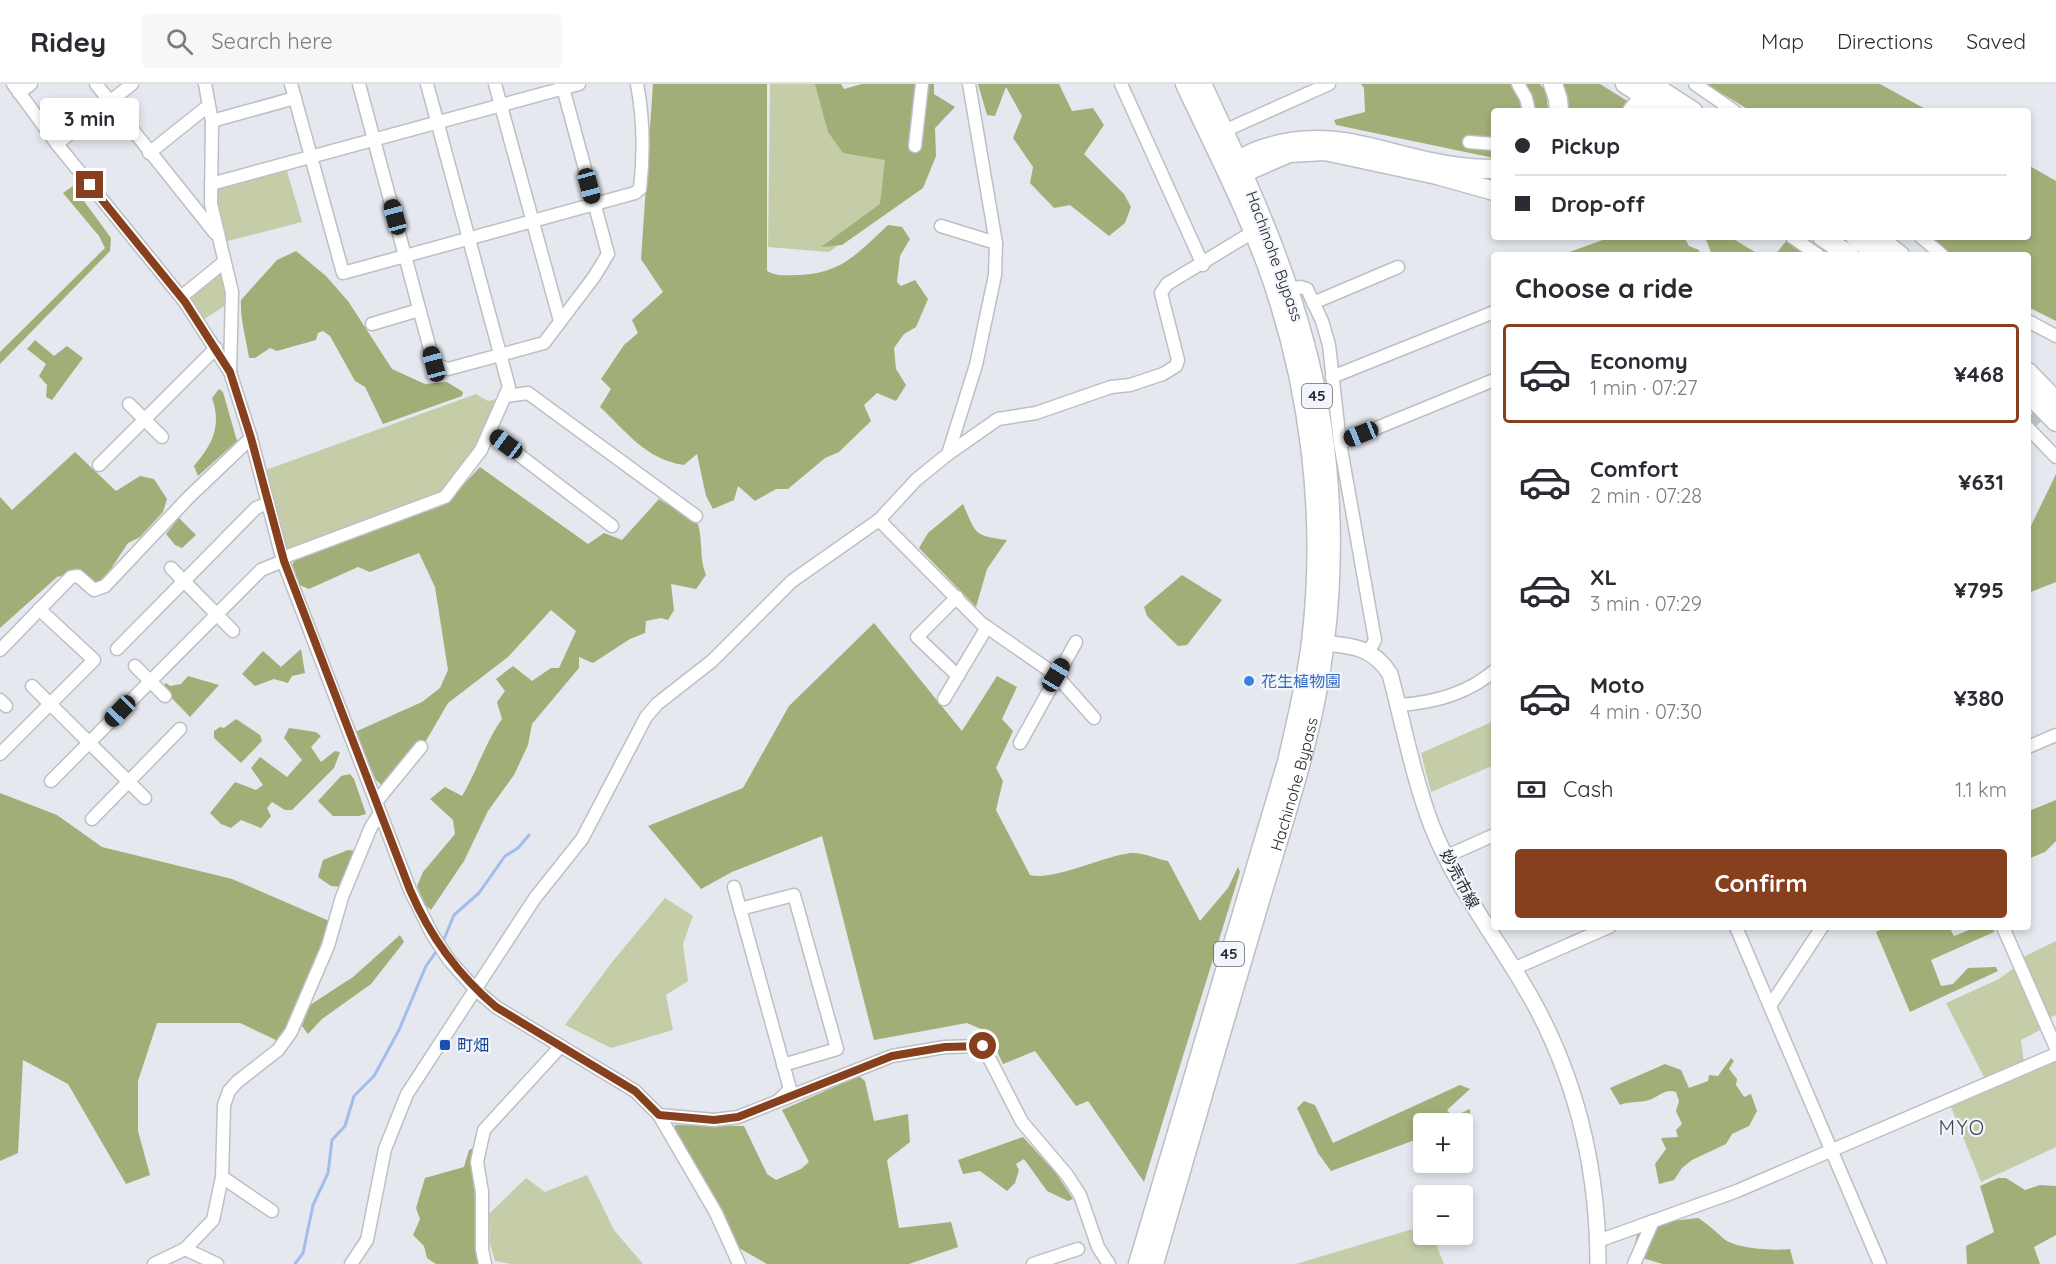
<!DOCTYPE html>
<meta charset="utf-8">
<style>
:root{--surface:#fff;--page:#f7f7f7;--text:#2b2b33;--muted:#7c7c81;--line:#e1e1e2;--accent:#87401d}
body{margin:0;font-family:Quicksand,"Noto Sans JP",sans-serif;background:var(--page);color:var(--text);height:100vh;display:flex;flex-direction:column;font-size:22px;white-space:nowrap}
*{box-sizing:border-box;margin:0}
p{font-size:20px;color:var(--muted)}
.icon{flex:none;width:33px;height:33px;fill:none;stroke:currentColor;stroke-width:2;stroke-linecap:round;stroke-linejoin:round}
.map{position:relative;flex:1;overflow:hidden}
.drawer{position:absolute;left:1491px;top:168px;width:540px;height:678px;display:flex;flex-direction:column;background:var(--surface);border-radius:6px;box-shadow:0 3px 9px #0003}
.drawer>*{flex:none}
.guide{position:absolute;left:1491px;top:24px;width:540px;height:132px;border-radius:6px;box-shadow:0 3px 9px #0003;display:grid;align-content:center;height:132px;padding:0 24px;background:var(--surface)}
.buttons{position:absolute;left:1413px;top:1029px;display:grid;gap:12px}
.buttons a{display:grid;place-items:center;width:60px;height:60px;border-radius:6px;background:var(--surface);box-shadow:0 3px 9px #0003;font-size:30px}
.end{position:absolute;width:27px;height:27px;margin:-14px;border:8px solid #87401d;background:#fff;box-shadow:0 0 0 3px #fff}
.from{border-radius:50%}
.bubble{position:absolute;height:42px;border-radius:6px;background:var(--surface);box-shadow:0 3px 9px #0003;font-size:20px;font-weight:700;line-height:42px;text-align:center}
.car{position:absolute;width:18px;height:36px;margin:-18px -9px;border-radius:8px;box-shadow:0 0 4px 2px #0007;background:linear-gradient(#222 24%,#8ab4d8 0 40%,#222 0 76%,#8ab4d8 0 86%,#222 0)}
.guide b{display:flex;align-items:center;gap:21px;height:57px;font-size:22px}
.guide b+b{border-top:2px solid var(--line)}
.guide i{width:15px;height:15px;background:var(--text)}
ul{padding:0;list-style:none}
li{display:flex;align-items:center;gap:18px;height:99px;margin:0 12px 9px;padding:0 12px;border:3px solid transparent;border-radius:6px}
li div{flex:1}
li b{display:block;font-size:22px}
li em{font-style:normal;font-weight:700}
li.current{border-color:var(--accent)}
li>.icon{width:54px;height:54px;stroke-width:1.5}
h2{padding:0 24px;font-size:27px;line-height:72px}
.pay{display:flex;align-items:center;gap:15px;height:66px;padding:0 24px;font-size:22px}
.pay p{margin-inline-start:auto}
.action{display:flex;gap:12px;margin-top:auto;padding:12px 24px}
.action a{flex:1;height:69px;border-radius:6px;background:var(--accent);color:#fff;font-size:24px;font-weight:700;line-height:69px;text-align:center}
header{display:flex;align-items:center;gap:36px;box-sizing:border-box;height:84px;padding:0 30px;background:var(--surface);border-bottom:2px solid var(--line)}
header strong{font-size:28px}
nav{display:flex;gap:33px;margin-inline-start:auto;font-size:21px}
.search{width:420px;height:54px;background:var(--page);display:flex;align-items:center;gap:15px;box-sizing:border-box;padding:0 21px;border-radius:6px;color:var(--muted);font-size:22px}
.map>svg:first-child{display:block}
.green{fill:#c4cda8}
.forest{fill:#a2ae77}
.lines{fill:none;stroke-linecap:round;stroke-linejoin:round}
.stream{stroke:#a2bced;stroke-width:3}
.minor-tunnel{stroke:#bfc2c7;stroke-width:12;stroke-dasharray:12 6;stroke-linecap:butt}
.minor-casing{stroke:#bcbfc5;stroke-width:15}
.major-casing{stroke:#bcbfc5;stroke-width:18}
.highway-casing{stroke:#bcbfc5;stroke-width:21}
.minor{stroke:#fff;stroke-width:12}
.major{stroke:#fff;stroke-width:15}
.highway{stroke:#fff;stroke-width:18}
.route{stroke:#87401d;stroke-width:8}
.shop-dot{fill:#3f7fe0;stroke:#f2f6fc;stroke-width:2}
.transit-dot{fill:#1a4fb4;stroke:#f2f6fc;stroke-width:2}
.labels{text-anchor:middle;stroke-width:4.5;stroke-linejoin:round;paint-order:stroke}
.shield{fill:#f2f6fc;stroke:#65676a;stroke-width:1.5}
.shield-label{font-size:15px;font-weight:bold;fill:#282a2c}
.street-label{font-size:16px;fill:#282a2c;stroke:#f2f6fc}
.shop-label{font-size:16px;fill:#366cbe;stroke:#f2f6fc;text-anchor:start}
.transit-label{font-size:16px;fill:#164399;stroke:#f2f6fc;text-anchor:start}
.quarter-label{font-size:20px;letter-spacing:1.5px;fill:#42454a;stroke:#f2f6fc}
</style>
<header>
<strong>Ridey</strong>
<div class="search"><svg class="icon" aria-label="search" viewBox="0 0 24 24"><circle cx="10" cy="10" r="6"/><path d="M15 15l6 6"/></svg>Search here</div>
<nav><a>Map</a><a>Directions</a><a>Saved</a></nav>
</header>
<div class="map">
<svg width="2056" height="1180" viewBox="0 0 2056 1180">
<rect width="100%" height="100%" fill="#e5e8ee"/>
<g class="green">
<path d="M770,0H822L906,53L897,118L829,168L768,163Z"/>
<path d="M286,84L302,138L224,158L215,118L216,105Z"/>
<path d="M218,189L223,191L229,219L203,236L189,216L190,210Z"/>
<path d="M476,310L488,317L501,314L477,363L440,409L287,467L263,387Z"/>
<path d="M1494,637V681L1431,708L1421,669Z"/>
<path d="M665,814L693,832L683,860L688,897L666,911L673,946L611,964L565,941L613,877Z"/>
<path d="M2056,857V931L2049,934L2023,873Z"/>
<path d="M2015,883L2042,945L2021,956L2024,979L1985,995L1946,919L1999,895Z"/>
<path d="M2056,975V1063L1981,1098L1951,1023Z"/>
<path d="M587,1091L614,1146L643,1180H511L495,1177L490,1160L489,1130L526,1094L545,1108Z"/>
<path d="M1423,1142L1424,1150L1432,1151L1444,1180H1296Z"/>
</g>
<g class="forest">
<path d="M653,0H767V187C778,193 787,191 800,191C842,189 858,169 888,141L902,143L910,155L900,172L897,198L901,202L915,196L928,215L916,243L904,250L894,264L896,285L906,301L896,317L877,309L864,321L871,337L839,368L825,374L788,405H776L755,417L738,402L734,416L713,425L706,412L697,370L684,381C645,375 628,349 600,323L611,305L601,295L624,261L638,249L632,236L663,208L641,175Z"/>
<path d="M815,0H841L844,5L862,0H934V10L955,23L935,44L936,72L923,104L842,161L821,163L880,120L885,76L843,69L828,48Z"/>
<path d="M978,0H1059L1072,27L1093,24L1104,41L1084,70L1124,110L1131,123L1125,139L1109,152L1070,121L1054,124L1030,99L1033,83L1013,54L1022,32L1006,3L995,32L987,31Z"/>
<path d="M1361,0H1540L1546,7L1548,26L1494,27V74L1336,41L1334,36L1365,28L1364,4Z"/>
<path d="M1561,0H1600L1629,18L1621,27H1566Z"/>
<path d="M1706,0H1880L1929,27H1751Z"/>
<path d="M2028,81L2056,97V237L2028,223V171H1947L1924,153H2028Z"/>
<path d="M73,102L111,154L110,167L0,280V268L105,164L99,152L63,109Z"/>
<path d="M1611,153H1684L1689,162L1699,166L1700,171H1561Z"/>
<path d="M1705,153H1730L1760,171H1712Z"/>
<path d="M1787,156L1807,171H1775Z"/>
<path d="M296,167L326,192L348,217L392,285L425,300L447,298L463,308L462,312L383,340L365,303L355,297L330,252L323,247L318,249L316,256L277,267L270,264L255,274H249C246,253 240,236 241,216L277,176Z"/>
<path d="M35,256L54,272L67,262L83,274L52,316L46,313L47,301L39,292L46,280L27,265Z"/>
<path d="M219,305L223,308L237,357L198,392L194,382C212,361 222,342 212,314Z"/>
<path d="M75,368L116,407L140,392L154,395L167,415L163,428L140,453L128,459L102,498L98,500L77,488L57,493L0,544V413L12,426Z"/>
<path d="M480,383L588,460L604,449L622,456L659,415L698,440C703,457 699,474 706,491L696,505L671,500L674,526L668,536L661,534L646,537L645,549L630,555L593,579L579,573V584L532,640L528,661L514,691L488,727L464,777L431,826L425,821L417,802L423,788L455,750L453,736L430,715L445,703L462,712C477,687 485,659 502,635L497,618L505,607L496,595L513,582L532,597L551,584H559L576,547L551,526L508,573L448,619L416,674L388,707L376,696L355,648L422,618L440,604L448,586L435,503L419,469L370,488L358,483L309,505L297,500L292,481L296,475L307,470L406,435L448,417Z"/>
<path d="M2056,390V498L2028,509V441L2030,444Z"/>
<path d="M963,420C976,450 974,452 1007,456L987,485L976,523L919,464L928,449Z"/>
<path d="M179,434L196,451L182,464L175,461L166,450Z"/>
<path d="M1182,491L1222,516L1187,561L1178,562L1147,532L1144,523Z"/>
<path d="M874,539L962,647L997,592L1017,603L1002,635L1013,647L996,684L1003,697L996,726L1030,791C1054,797 1103,772 1131,769C1142,768 1157,775 1168,777L1200,837L1228,804L1238,783L1240,788L1144,1098L1088,1017L1076,1022L1035,967L1003,980L988,948L967,939L874,956L822,752L732,788L701,805L648,742L743,704L789,622Z"/>
<path d="M301,565L305,589L292,592L288,599L274,595L255,602L242,590L263,567L281,583Z"/>
<path d="M188,592L219,601L190,633L161,603L166,599L170,602L181,600Z"/>
<path d="M236,635L260,651L262,657L241,679L214,654V647L220,643L224,644Z"/>
<path d="M289,644L316,648L321,652L311,663L321,678L335,667L340,668L334,684L292,726H285L272,718L267,724L271,732L261,744L241,736L231,744L221,740L210,729L235,698L256,706L263,701L251,684L260,673L287,693L302,676L284,654Z"/>
<path d="M350,690L354,695L366,730L359,732H333L318,717L341,692Z"/>
<path d="M0,709L57,731L102,763L232,795L334,839L294,931L278,957L240,939H157L138,997V1047L150,1091L126,1100L68,1000L23,976L18,1069L0,1077Z"/>
<path d="M2056,716V757L2045,768L2028,775V725L2029,727Z"/>
<path d="M348,766L355,767L342,803L331,802L318,793L323,776Z"/>
<path d="M1886,843H1949L1954,852L1977,843H1993L1994,848L1931,876L1941,902L1953,900L1968,884L1996,883L1998,887L1910,928L1876,848Z"/>
<path d="M400,851L404,858L371,900L322,935L308,950L302,942L310,921L353,893Z"/>
<path d="M1731,974L1734,977L1729,985L1737,995L1736,1001L1744,1013L1751,1010L1757,1027L1749,1042L1732,1050L1726,1060L1692,1076L1682,1084L1674,1096L1659,1100L1655,1080L1666,1065L1661,1054L1678,1053L1676,1046L1682,1040L1676,1027L1679,1017L1676,1008C1665,1004 1659,1013 1649,1016C1639,1019 1629,1017 1620,1021L1610,1004L1665,980L1681,986L1689,1004L1708,997L1709,991L1718,992Z"/>
<path d="M859,992L865,997L874,1037L908,1030L910,1058L887,1076L899,1144L951,1138L958,1163L909,1180H767L739,1164L675,1049V1041L744,1042L767,1090L776,1096L801,1085L809,1078L782,1026Z"/>
<path d="M1460,1001L1470,1005L1447,1026L1453,1033L1470,1025V1036L1461,1039L1424,1040L1423,1053L1331,1087L1318,1069L1297,1024L1304,1017L1315,1021L1333,1059Z"/>
<path d="M1023,1053L1056,1089L1073,1115L1068,1117L1047,1107L1024,1075L1016,1080L1019,1086L1015,1099L1007,1107L980,1087L963,1090L958,1076Z"/>
<path d="M475,1063L472,1083L481,1180H436L427,1174L424,1162L413,1151L420,1135L416,1124L425,1094L464,1083L469,1066Z"/>
<path d="M1998,1094H2006L2025,1106L2040,1101L2056,1102V1151L2034,1163L2040,1180H1967L1966,1162L1994,1148L1980,1102Z"/>
<path d="M1698,1134C1708,1140 1715,1147 1724,1155C1737,1165 1774,1167 1790,1165L1794,1180H1663L1632,1171L1638,1148L1672,1137Z"/>
</g>
<g class="lines">
<g class="stream">
<path d="M442,860L454,831L479,809L505,772L518,764L529,751"/>
<path d="M295,1180L303,1169L313,1121L328,1089L332,1056L345,1042L354,1012L374,992L399,946L426,882L438,865"/>
</g>
<path class="minor-tunnel" d="M2028,340L2050,324"/>
<g class="minor-casing">
<g id="minor">
<path d="M13,0L57,60L185,218L230,288L251,354L283,477L410,806L432,850L449,876L476,906L496,923L635,1007L659,1031L716,1129L739,1180"/>
<path d="M96,0L215,149"/>
<path d="M205,0L212,37L211,120L232,208L230,288"/>
<path d="M291,0L343,189L635,109L640,105C644,69 644,36 637,0"/>
<path d="M359,0L434,280L448,285L544,259L594,193L608,170L562,0"/>
<path d="M495,0L560,237"/>
<path d="M1121,0L1203,181"/>
<path d="M1518,0L1526,14L1529,27"/>
<path d="M1695,0L1734,27"/>
<path d="M19,9L31,0"/>
<path d="M212,37L295,14"/>
<path d="M1224,47L1329,0"/>
<path d="M1469,58L1494,60"/>
<path d="M57,60L132,0"/>
<path d="M915,62L922,0"/>
<path d="M149,69L208,22"/>
<path d="M211,100L579,0"/>
<path d="M941,142L996,159"/>
<path d="M1792,153L1818,171"/>
<path d="M1921,153L1942,171"/>
<path d="M1291,206L1300,203L1307,205L1322,237L1329,261L1340,359L1375,556L1369,567"/>
<path d="M181,213L224,178"/>
<path d="M1313,219L1398,183"/>
<path d="M2028,237L2056,252"/>
<path d="M372,240L419,226"/>
<path d="M1332,293L1494,228"/>
<path d="M506,312L528,309L696,432"/>
<path d="M129,320L162,353"/>
<path d="M2028,344L2056,373"/>
<path d="M489,348L612,442"/>
<path d="M1340,359L1494,296"/>
<path d="M948,370L998,335L1036,329L1111,303L1130,301L1163,290L1176,282L1178,276L1161,209L1167,200L1253,148"/>
<path d="M99,381L216,264"/>
<path d="M879,436L981,539L1056,591L1094,634"/>
<path d="M282,474L445,413L481,366L509,303L427,0"/>
<path d="M171,484L233,547"/>
<path d="M957,513L917,553L958,592"/>
<path d="M117,565L256,424L268,419"/>
<path d="M0,566L71,493L78,492L94,506L105,502L188,414L251,354"/>
<path d="M135,582L165,612"/>
<path d="M32,602L145,714"/>
<path d="M944,615L987,543"/>
<path d="M0,616L6,622"/>
<path d="M1398,621C1433,619 1467,610 1494,587"/>
<path d="M1020,659L1076,558"/>
<path d="M2028,663L2056,651"/>
<path d="M0,670L94,576L39,525"/>
<path d="M51,697L261,486L283,477"/>
<path d="M376,718L421,663"/>
<path d="M92,735L180,645"/>
<path d="M1447,772L1494,751"/>
<path d="M734,803L790,1005L779,1016"/>
<path d="M740,825L794,811L837,965L783,981"/>
<path d="M1736,843L1880,1180"/>
<path d="M2003,843L2056,964"/>
<path d="M1513,885L1609,843"/>
<path d="M1770,922L1822,843"/>
<path d="M659,1031L714,1036L738,1033L892,972L945,963L983,962L1022,1038L1067,1091L1080,1111L1098,1163L1109,1180"/>
<path d="M222,1093L272,1127"/>
<path d="M1598,1157L1737,1107L2056,970"/>
<path d="M185,1165L217,1180"/>
<path d="M154,1180L185,1165L213,1136L222,1093L224,1021L229,1007L237,998L278,966L291,948L328,862L342,813L371,743L380,729"/>
<path d="M351,1180L367,1156L385,1065L407,1010L535,814L582,755L646,633L657,620L712,577L792,497L879,436L916,396L948,370L976,281L995,191L996,159L969,0"/>
<path d="M485,1180L482,1165V1108L477,1078L484,1046L561,962"/>
<path d="M1033,1180L1078,1165"/>
<path d="M1634,1180L1653,1137"/>
</g>
</g>
<g class="major-casing">
<path id="major" d="M1315,558C1348,562 1371,560 1390,590C1403,639 1413,692 1431,740C1456,805 1502,860 1535,921C1578,1001 1598,1090 1598,1180"/>
</g>
<g class="highway-casing">
<g id="highway">
<path d="M1553,0L1558,15L1559,27"/>
<path d="M1625,0L1668,27"/>
<path d="M1651,0L1693,27"/>
<path d="M1632,27L1637,21"/>
<path d="M1230,85C1240,74 1254,67 1269,63C1335,42 1388,73 1453,82C1466,84 1480,85 1494,85"/>
<path d="M1232,89H1243L1289,69L1325,67L1437,91L1494,107"/>
<path d="M1822,153L1850,171"/>
<path d="M1855,153L1878,171"/>
<path d="M1877,153L1900,171"/>
<path d="M2028,288L2056,317"/>
<path d="M2028,309L2056,338"/>
<path d="M1138,1180L1287,678C1296,638 1306,599 1311,558C1326,432 1310,301 1267,182C1244,120 1213,60 1185,0"/>
<path id="s1" d="M1154,1180C1187,1066 1220,951 1254,837C1271,778 1291,719 1306,659C1332,555 1338,448 1322,341C1304,220 1254,110 1202,0"/>
</g>
</g>
<use href="#minor" class="minor"/>
<use href="#major" class="major"/>
<use href="#highway" class="highway"/>
</g>
<g class="lines">
<path class="route" d="M90,101L185,218L230,288L251,354L284,477L410,806C430,853 457,890 496,923L635,1007L659,1031L714,1036L738,1033L892,972L945,963L983,962"/>
</g>
<circle class="shop-dot" cx="1249" cy="597" r="6"/>
<rect class="transit-dot" x="439" y="955" width="12" height="12" rx="3"/>
<g class="labels">
<g class="shield">
<rect x="1302" y="300" width="30" height="24" rx="4.5"/>
<rect x="1214" y="858" width="30" height="24" rx="4.5"/>
</g>
<g class="shield-label">
<text x="1317" y="317">45</text>
<text x="1229" y="875">45</text>
</g>
<g class="street-label">
<text transform="translate(1275 172) rotate(70)" y="6">Hachinohe Bypass</text>
<text dy="6" stroke="none"><textPath href="#s1" startOffset="500">Hachinohe Bypass</textPath></text>
<text transform="translate(1460 795) rotate(62)" y="6">妙売市線</text>
</g>
<g class="shop-label">
<text x="1261" y="603">花生植物園</text>
</g>
<g class="transit-label">
<text x="457" y="967">町畑</text>
</g>
<g class="quarter-label">
<text x="1962" y="1051">MYO</text>
</g>
</g>
</svg>
<div class="buttons">
<a>+</a>
<a>−</a>
</div>
<i class="end from" style="left:983px;top:962px"></i>
<i class="end" style="left:90px;top:101px"></i>
<div class="bubble" style="left:40px;top:14px;width:99px">3 min</div>
<i class="car" style="left:589px;top:102px;rotate:165deg"></i>
<i class="car" style="left:395px;top:133px;rotate:345deg"></i>
<i class="car" style="left:434px;top:280px;rotate:345deg"></i>
<i class="car" style="left:1361px;top:350px;rotate:248deg"></i>
<i class="car" style="left:506px;top:360px;rotate:307deg"></i>
<i class="car" style="left:1056px;top:591px;rotate:31deg"></i>
<i class="car" style="left:120px;top:627px;rotate:224deg"></i>
<div class="guide">
<b><i class="from"></i>Pickup</b>
<b><i></i>Drop-off</b>
</div>
<section class="drawer">
<h2>Choose a ride</h2>
<ul>
<li class="current"><svg class="icon" aria-label="car" viewBox="0 0 24 24"><path d="M5 17H2v-5l4-1 3-4h7l3 4 3 1v5h-3M9 17h6M6 11h13"/><circle cx="7" cy="17" r="2"/><circle cx="17" cy="17" r="2"/></svg><div><b>Economy</b><p>1 min · 07:27</p></div><em>¥468</em></li>
<li><svg class="icon" aria-label="car" viewBox="0 0 24 24"><path d="M5 17H2v-5l4-1 3-4h7l3 4 3 1v5h-3M9 17h6M6 11h13"/><circle cx="7" cy="17" r="2"/><circle cx="17" cy="17" r="2"/></svg><div><b>Comfort</b><p>2 min · 07:28</p></div><em>¥631</em></li>
<li><svg class="icon" aria-label="car" viewBox="0 0 24 24"><path d="M5 17H2v-5l4-1 3-4h7l3 4 3 1v5h-3M9 17h6M6 11h13"/><circle cx="7" cy="17" r="2"/><circle cx="17" cy="17" r="2"/></svg><div><b>XL</b><p>3 min · 07:29</p></div><em>¥795</em></li>
<li><svg class="icon" aria-label="car" viewBox="0 0 24 24"><path d="M5 17H2v-5l4-1 3-4h7l3 4 3 1v5h-3M9 17h6M6 11h13"/><circle cx="7" cy="17" r="2"/><circle cx="17" cy="17" r="2"/></svg><div><b>Moto</b><p>4 min · 07:30</p></div><em>¥380</em></li>
</ul>
<div class="pay"><svg class="icon" aria-label="cash" viewBox="0 0 24 24"><path d="M3 7h18v10H3z"/><circle cx="12" cy="12" r="2"/></svg>Cash<p>1.1 km</p></div>
<div class="action"><a>Confirm</a></div>
</section>
</div>
